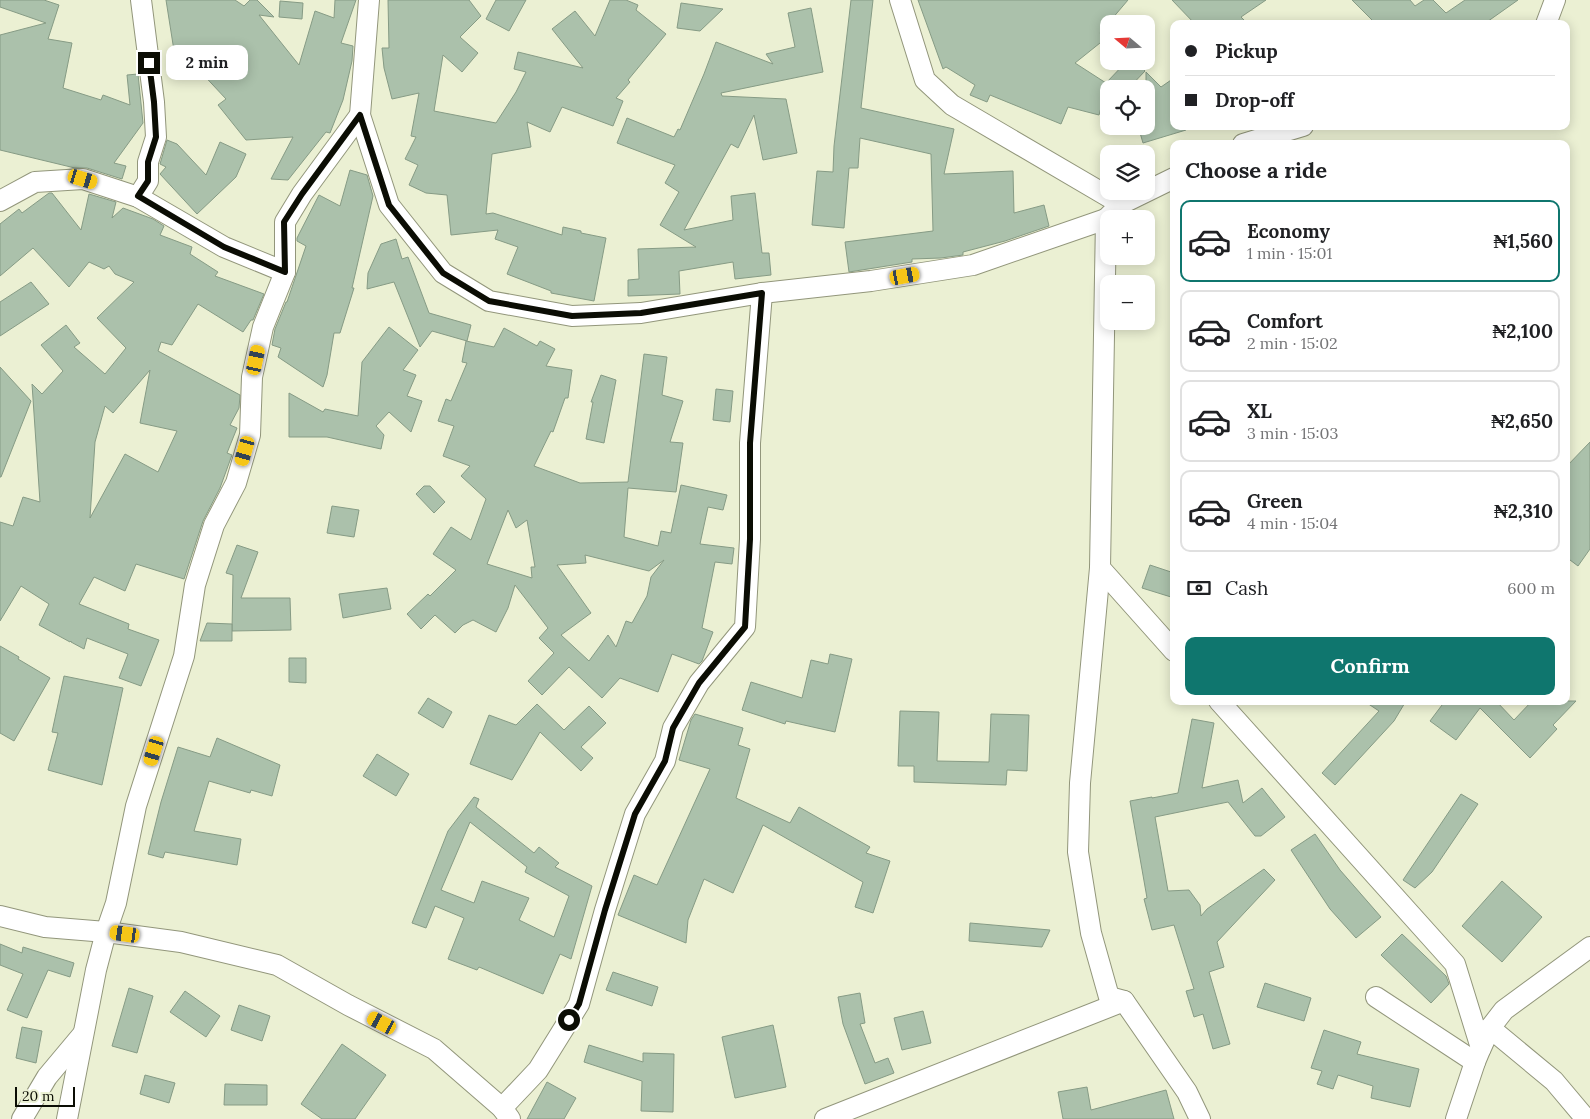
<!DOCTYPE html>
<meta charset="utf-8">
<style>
:root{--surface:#fff;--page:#f6f6f6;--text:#202124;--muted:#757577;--line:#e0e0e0;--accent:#0f766e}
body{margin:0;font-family:Lora,serif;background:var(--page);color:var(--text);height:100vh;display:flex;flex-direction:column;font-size:19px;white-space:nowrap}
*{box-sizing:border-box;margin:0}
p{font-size:16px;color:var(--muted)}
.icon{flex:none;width:28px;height:28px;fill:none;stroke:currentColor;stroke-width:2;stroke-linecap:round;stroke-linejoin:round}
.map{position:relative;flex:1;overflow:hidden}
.panel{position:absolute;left:1170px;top:140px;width:400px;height:565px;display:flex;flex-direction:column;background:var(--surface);border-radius:10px;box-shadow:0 2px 12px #0003}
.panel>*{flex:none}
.banner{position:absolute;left:1170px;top:20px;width:400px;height:110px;border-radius:10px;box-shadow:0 2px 12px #0003;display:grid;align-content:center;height:110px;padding:0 15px;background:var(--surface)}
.needle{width:32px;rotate:289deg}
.tools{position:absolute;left:1100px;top:15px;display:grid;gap:10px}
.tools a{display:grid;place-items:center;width:55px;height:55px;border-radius:10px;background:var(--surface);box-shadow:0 2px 12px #0003;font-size:25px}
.scale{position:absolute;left:15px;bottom:12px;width:60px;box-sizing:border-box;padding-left:5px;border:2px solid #0b0d04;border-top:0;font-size:14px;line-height:18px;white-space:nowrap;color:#0b0d04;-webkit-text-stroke:4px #ebf0d3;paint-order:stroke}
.end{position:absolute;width:22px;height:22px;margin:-11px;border:6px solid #0b0d04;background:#fff;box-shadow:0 0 0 2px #fff}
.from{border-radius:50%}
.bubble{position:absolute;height:35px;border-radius:10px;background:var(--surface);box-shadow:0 2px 12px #0003;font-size:16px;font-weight:800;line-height:35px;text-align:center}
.car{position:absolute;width:15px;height:30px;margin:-15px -8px;border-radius:6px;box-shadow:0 0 4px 1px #0007;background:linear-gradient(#f5c518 24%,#345 0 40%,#f5c518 0 76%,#345 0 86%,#f5c518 0)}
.banner b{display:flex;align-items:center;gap:18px;height:48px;font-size:19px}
.banner b+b{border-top:1px solid var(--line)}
.banner i{width:12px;height:12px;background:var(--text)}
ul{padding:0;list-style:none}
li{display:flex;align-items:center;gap:15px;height:82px;margin:0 10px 8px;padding:0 5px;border:2px solid var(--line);border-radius:10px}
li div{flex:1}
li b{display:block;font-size:19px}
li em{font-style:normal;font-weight:800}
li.selected{border-color:var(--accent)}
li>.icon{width:45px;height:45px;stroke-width:1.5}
h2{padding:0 15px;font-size:22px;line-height:60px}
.pay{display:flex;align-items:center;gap:12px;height:55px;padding:0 15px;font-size:19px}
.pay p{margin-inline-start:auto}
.action{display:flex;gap:10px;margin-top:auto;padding:10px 15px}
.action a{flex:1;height:58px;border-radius:10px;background:var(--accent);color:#fff;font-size:20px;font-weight:800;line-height:58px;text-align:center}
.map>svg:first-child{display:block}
.building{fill:#abc1ab;stroke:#869b85;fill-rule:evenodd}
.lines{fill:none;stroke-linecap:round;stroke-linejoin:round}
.street-casing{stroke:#92967b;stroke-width:22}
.street{stroke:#fff;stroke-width:20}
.route{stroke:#0b0d04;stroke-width:6}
</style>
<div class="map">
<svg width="1590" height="1119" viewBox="0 0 1590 1119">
<rect width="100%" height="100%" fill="#ebf0d3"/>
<g class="building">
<path d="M0,0H44L59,5L48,39L72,43L63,88L101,100L103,95L130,105L127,75L138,74L143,123L114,163L126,166L122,179L87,168H75L0,150V35L46,23L0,7Z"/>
<path d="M166,0H235L244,6L250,0H257L274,17L259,15L299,65L315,11L334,18L335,0H356L341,43L353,46L352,61L343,100L330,133L326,132L288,180L271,179L293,137L246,140L218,105L226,99L198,69L201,62L192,57L178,76Z"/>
<path d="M388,0H469L481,16L460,37L478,53L462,72L443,55L434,111L496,123L516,92L526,72L514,69L518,52L583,68L552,29L575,11L595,36L610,0H626L638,5L636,10L666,34L628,80L630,82L616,98L623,101L613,126L562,107L550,132L527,122L531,147L492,154L486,214L493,213L562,235L563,227L581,231V233L606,238L594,301L551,293V291L507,274L518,247L495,239L498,230L451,235L447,195L426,193L409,185L418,165L405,159L416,137L411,136L419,93L392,99L384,68L382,48H389Z"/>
<path d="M496,0H526L509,31L486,19Z"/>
<path d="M851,0H873L861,108L954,129L944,174L1013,171L1014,213L1044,205L1049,226L1005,241L963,252V255L941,258L912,259V262L849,272L845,242L933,231L931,154L860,138L858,168H849L844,228L812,225L817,171L833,172L834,146Z"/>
<path d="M918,0H1128L1100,33L1105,39L1075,63L1106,83L1127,61H1136L1145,71L1128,89H1106L1099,115L1068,107L1061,124L990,95L987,102L970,95L975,85L946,67L943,69Z"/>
<path d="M1172,0H1266L1241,17L1248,24H1195Z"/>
<path d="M1352,0H1410L1415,6L1424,0H1433L1446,13L1465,0H1518L1484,24H1376Z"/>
<path d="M280,1L303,3L302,19L279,17Z"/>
<path d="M681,3L723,9L700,31L677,28Z"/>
<path d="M811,8L823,72L721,93L722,96L786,99L797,153L763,160L754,115L738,148L731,144L684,230L733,220L731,196L755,193L762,253H769L771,275L735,279L733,262L679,271L680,294L628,296V280L639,279L638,249L696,247L660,225L679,192L665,183L675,165L617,143L627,118L674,137L678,129L680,130L704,74L716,42L773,64L766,54L795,47L788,13Z"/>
<path d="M1146,72L1161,87L1174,78V126H1185L1186,130L1143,143L1138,126H1146Z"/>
<path d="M167,140L177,144L206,175L220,142L246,154L236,177L197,214L160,174L166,167L160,164Z"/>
<path d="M350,170L367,175L373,196L352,288H354L340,333H334L327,375L323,387L278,357L281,348L272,345L275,329L286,302H287L306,246L297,241V238L319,195L340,206Z"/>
<path d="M49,193H52L81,230L89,194L116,202L112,218L123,208L153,219L164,226L160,235L192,247L190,254L218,272L215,276L264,294L253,320H251L243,332L198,304L172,345L161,342L158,351L240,395L239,408L230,425L237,428L227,453L232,455L220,488L203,521L184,579L136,564L125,591L94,577L79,604L129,624L128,629L159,640L141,686L119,678L128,654L87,638L84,649L71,642V641L70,642L39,625L49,604L21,586L0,621V522L13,526L23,497L40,502L32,384L42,394L63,371L41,345L66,325L80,343L74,347L105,374L126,348L97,318L134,282L115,274L109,266L104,269L89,262L69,287L33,248L0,276V224L19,209L22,213ZM150,370L140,423L177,431L158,472L125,454L90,518L95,442L105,406L113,413Z"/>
<path d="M396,239L402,259L408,257L429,313L471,325L467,341L432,331L420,347L394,282L367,289L368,273L381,244Z"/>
<path d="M31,282L49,304L0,336V302Z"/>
<path d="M389,327L418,350L403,370L416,375L407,396L422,401L411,432L389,412L376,426L384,435L381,449L327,437H289V393L323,412L325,409L358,416L362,362Z"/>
<path d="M504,328L537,346L540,341L555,349L546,366L572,370L568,398H565L553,432L551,431L534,466L580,483L628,482L644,354L667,357L662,395L683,401L670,442L683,443L676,492L628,488L624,537L658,546L661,531L671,533L681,485L727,495L723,510L708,507L700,544L734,548L732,564L715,562L702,628L713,632L702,661L699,664L672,654L658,692L620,678L602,698L569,667L542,695L528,681L554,653L539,638L548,628L515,585L508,608L496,632L473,620L463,625L455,633L435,615L421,629L407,614L428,594L430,596L456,570L433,554L451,527L471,540L486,499L461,476L470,466L443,456L454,426L438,421L446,399L451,401L467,363L462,362L466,341L494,347ZM508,510L516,528L527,520L535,567H531L532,578L487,564ZM585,555L649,571L664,560L651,577L647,596L632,623L626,621L616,647L608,635L589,661L561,635L591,613L557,565L586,563Z"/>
<path d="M0,367L31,401L1,477H0Z"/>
<path d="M601,375L616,380L604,443L586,439L593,402H591Z"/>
<path d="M716,389L733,391L730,422L713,420Z"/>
<path d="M1590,442V549L1578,566L1566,557V467Z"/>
<path d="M424,486H430L445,502L434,513L416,494Z"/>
<path d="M332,506L359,510L354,537L327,533Z"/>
<path d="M237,545L258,552L241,598H290L291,630L232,631L233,575L226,573Z"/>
<path d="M1150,565L1174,573V587L1171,597L1142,588Z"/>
<path d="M387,588L391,609L343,618L339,594Z"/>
<path d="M207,623L232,624V641H200Z"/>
<path d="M0,646L19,657L18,659L50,678L14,741L0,733Z"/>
<path d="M830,654L852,659L835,732L786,721L785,724L742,710L751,682L802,698L811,660L828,664Z"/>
<path d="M289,658H306V683L289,682Z"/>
<path d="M64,676L123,688L102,785L48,770L58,733L52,732Z"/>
<path d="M428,698L452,712L443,728L418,713Z"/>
<path d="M1364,701H1406L1394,721L1335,785L1322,773L1379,711Z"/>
<path d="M1445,701H1496L1514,720L1532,701H1576L1553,725L1557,729L1530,758L1480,708L1456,740L1430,721Z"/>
<path d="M537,704L564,730L589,706L606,723L581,747L593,758L581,771L540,732L512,780L470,764L489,715L516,725Z"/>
<path d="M900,711L939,712L937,761L989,762L991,714L1029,715L1027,771L1007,770L1006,785L914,782V766H898Z"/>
<path d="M695,714L743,728L738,745L750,749L736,798L790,823L799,807L870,847L866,853L890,861L873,913L855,907L863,882L763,825L733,893L704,879L688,920L686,943L618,915L634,875L657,885L710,769L679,760L691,720Z"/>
<path d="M1192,719L1214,723L1202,788L1238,780L1243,803L1262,788L1285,817L1261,836H1255L1228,802L1155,817L1168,891L1189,890L1200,905L1201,916L1207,909L1264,869L1275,880L1217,942L1224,967L1209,972L1230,1044L1213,1049L1203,1014L1194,1017L1186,991L1194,989L1174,925L1152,930L1144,899L1147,898L1130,801L1152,797V798L1178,793Z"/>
<path d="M217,738L280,765L272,796L251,790L250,793L209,781L194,831L241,839L237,865L165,852L163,858L148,854L161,802L178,747L210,757Z"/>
<path d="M377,754L409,774L396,796L363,776Z"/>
<path d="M1461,794L1478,804L1432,872L1415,888L1403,880Z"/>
<path d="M474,797L479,799L476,807L534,853L539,847L559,863L555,867L592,886L571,959L560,954L543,994L479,967L477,970L448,959L464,918L435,906L426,928L412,923L448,831ZM470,822L527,867L525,872L569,896L554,937L519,920L529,898L482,881L474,903L441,890Z"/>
<path d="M1315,834L1340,870L1381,917L1356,938L1330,909L1291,850Z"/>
<path d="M1502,881L1542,917L1502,962L1462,926Z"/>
<path d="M970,923L1050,930L1042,947L969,941Z"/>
<path d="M1402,934L1446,976L1449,984L1431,1003L1381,955Z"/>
<path d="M0,944L22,953L23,947L74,963L70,977L48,970L27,1018L7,1010L23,974L0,965Z"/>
<path d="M613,972L658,987L652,1006L606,990Z"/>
<path d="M1265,983L1311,998L1304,1021L1257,1007Z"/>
<path d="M129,988L153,996L137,1053L112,1046Z"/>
<path d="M185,991L220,1016L206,1037L170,1012Z"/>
<path d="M860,993L865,1023L860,1024L875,1063L888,1058L894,1073L865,1084L843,1024L838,997Z"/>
<path d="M239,1005L270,1016L262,1041L231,1030Z"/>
<path d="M923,1011L931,1043L902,1050L894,1018Z"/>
<path d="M773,1025L786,1087L735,1098L722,1037Z"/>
<path d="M22,1027L42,1031L36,1063L16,1058Z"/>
<path d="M1324,1030L1361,1042L1357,1054L1419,1069L1410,1107L1371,1098L1373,1086L1338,1075L1333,1089L1317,1084L1322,1071L1311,1068Z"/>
<path d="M342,1044L386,1075L355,1119H322L301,1104Z"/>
<path d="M589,1045L643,1062V1053L674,1054L673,1112L641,1111L642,1081L584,1062Z"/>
<path d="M145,1075L175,1083L169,1103L140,1094Z"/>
<path d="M547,1082L576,1098L564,1119H527Z"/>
<path d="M225,1084L267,1085V1105H224Z"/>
<path d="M1087,1087L1091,1110L1166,1090L1174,1119H1063L1058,1092Z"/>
</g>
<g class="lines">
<g class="street-casing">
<g id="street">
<path d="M369,0L360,115L389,205L443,273L489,301L572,316L641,313L762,293L871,281L973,265L1106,219"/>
<path d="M900,0L925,80L952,105L1121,204L1106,219L1100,568L1174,651"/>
<path d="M1546,24L1555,0"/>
<path d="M1243,144L1303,126"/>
<path d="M138,197L148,181V162L156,137L154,102L141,0"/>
<path d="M0,201L35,182L83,179L138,197L224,247L285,272"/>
<path d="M1121,204L1174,178"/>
<path d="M1100,568L1080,783L1078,852L1091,933L1109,997L1124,1001L1187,1092L1200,1119"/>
<path d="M1219,701L1455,964L1481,1048L1490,1028L1554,1081L1586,1119"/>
<path d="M0,916L45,927L106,932L181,942L277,965L348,1005L434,1049L502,1108L510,1119"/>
<path d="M1376,997L1475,1062"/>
<path d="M1490,1028L1504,1010L1590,947"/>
<path d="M502,1108L538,1070L579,1004L605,910L635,814L665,761L673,728L699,683L745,627L750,539V443L762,293"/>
<path d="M22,1119L47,1077L83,1034"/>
<path d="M67,1119L96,970L106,932L116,903L136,806L184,656L195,585L214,525L236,483L250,435L252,377L263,327L285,272V222L302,194L360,115"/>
<path d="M825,1119L1124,1001"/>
<path d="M1456,1119L1475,1062L1480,1050"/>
</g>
</g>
<use href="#street" class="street"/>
</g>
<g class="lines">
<path class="route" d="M149,63L154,102L156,137L148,162V181L138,196L224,247L285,272L284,222L302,194L360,115L389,205L443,273L489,301L572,316L641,313L762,293L750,443V539L745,627L699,683L673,728L665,761L635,814L605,910L579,1004L569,1020"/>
</g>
</svg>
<div class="tools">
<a><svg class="needle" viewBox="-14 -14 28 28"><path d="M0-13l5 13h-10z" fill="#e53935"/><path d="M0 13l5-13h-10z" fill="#757577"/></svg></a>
<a><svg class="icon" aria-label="locate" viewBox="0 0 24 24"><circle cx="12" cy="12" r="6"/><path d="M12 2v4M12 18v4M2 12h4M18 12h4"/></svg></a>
<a><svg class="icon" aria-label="layers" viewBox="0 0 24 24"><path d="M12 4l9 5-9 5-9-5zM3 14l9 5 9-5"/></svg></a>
<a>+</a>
<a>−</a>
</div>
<div class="scale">20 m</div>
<i class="end from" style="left:569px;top:1020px"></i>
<i class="end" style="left:149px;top:63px"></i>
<div class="bubble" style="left:166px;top:45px;width:82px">2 min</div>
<i class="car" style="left:83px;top:179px;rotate:107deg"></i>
<i class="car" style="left:905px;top:276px;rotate:80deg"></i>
<i class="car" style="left:256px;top:360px;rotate:12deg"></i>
<i class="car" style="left:245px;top:451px;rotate:196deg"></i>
<i class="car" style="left:154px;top:751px;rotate:197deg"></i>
<i class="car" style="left:125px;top:934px;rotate:278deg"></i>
<i class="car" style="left:382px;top:1023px;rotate:298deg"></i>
<div class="banner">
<b><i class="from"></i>Pickup</b>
<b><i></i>Drop-off</b>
</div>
<section class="panel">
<h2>Choose a ride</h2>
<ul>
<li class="selected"><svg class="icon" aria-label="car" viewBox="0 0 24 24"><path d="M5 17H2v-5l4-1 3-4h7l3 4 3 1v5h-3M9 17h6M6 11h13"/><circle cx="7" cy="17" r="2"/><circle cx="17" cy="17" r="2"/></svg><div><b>Economy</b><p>1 min · 15:01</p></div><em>₦1,560</em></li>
<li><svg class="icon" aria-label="car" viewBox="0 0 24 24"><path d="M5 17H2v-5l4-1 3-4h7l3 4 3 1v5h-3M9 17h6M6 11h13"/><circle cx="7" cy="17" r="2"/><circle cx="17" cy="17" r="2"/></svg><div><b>Comfort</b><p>2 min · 15:02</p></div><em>₦2,100</em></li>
<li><svg class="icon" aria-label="car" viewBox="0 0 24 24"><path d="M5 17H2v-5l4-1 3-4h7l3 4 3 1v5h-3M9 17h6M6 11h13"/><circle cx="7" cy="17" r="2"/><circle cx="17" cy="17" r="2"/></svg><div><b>XL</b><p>3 min · 15:03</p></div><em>₦2,650</em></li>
<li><svg class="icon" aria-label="car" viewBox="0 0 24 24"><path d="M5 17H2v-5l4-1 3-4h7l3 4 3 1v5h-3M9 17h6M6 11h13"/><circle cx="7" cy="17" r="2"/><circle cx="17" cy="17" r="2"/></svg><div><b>Green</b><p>4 min · 15:04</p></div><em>₦2,310</em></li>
</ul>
<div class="pay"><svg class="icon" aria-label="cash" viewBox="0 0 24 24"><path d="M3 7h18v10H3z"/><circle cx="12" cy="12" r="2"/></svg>Cash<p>600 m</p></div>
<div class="action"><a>Confirm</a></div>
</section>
</div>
